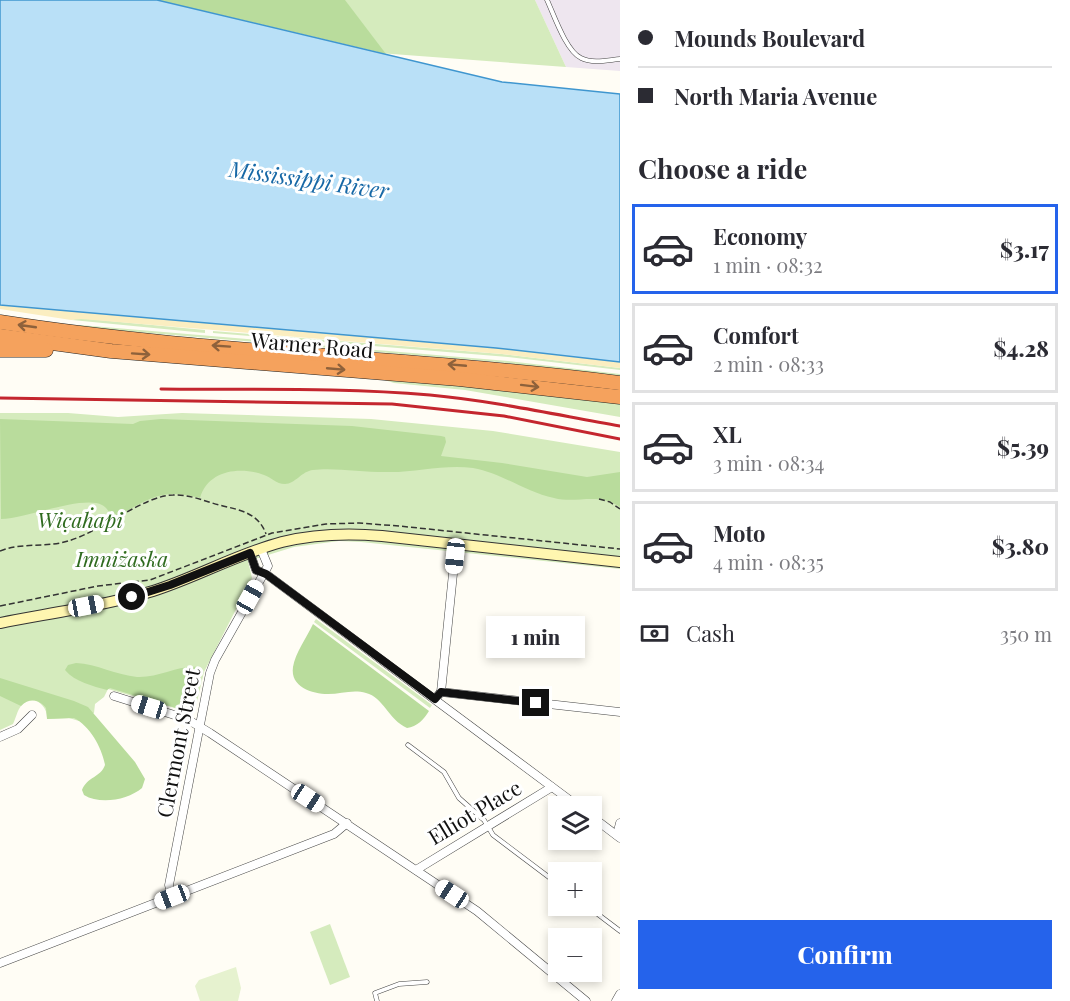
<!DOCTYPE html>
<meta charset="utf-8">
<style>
:root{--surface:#fff;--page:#f7f7f7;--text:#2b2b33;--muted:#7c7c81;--line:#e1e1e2;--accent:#2563eb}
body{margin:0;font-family:"Playfair Display",serif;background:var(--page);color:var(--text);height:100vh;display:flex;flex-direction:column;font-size:22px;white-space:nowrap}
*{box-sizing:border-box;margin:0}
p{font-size:20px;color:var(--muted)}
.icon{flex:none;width:33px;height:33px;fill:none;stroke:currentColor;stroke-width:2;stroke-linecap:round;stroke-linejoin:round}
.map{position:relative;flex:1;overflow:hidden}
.drawer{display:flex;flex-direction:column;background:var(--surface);width:450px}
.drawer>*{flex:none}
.guide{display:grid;align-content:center;height:132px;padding:0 18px;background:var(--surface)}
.controls{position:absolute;left:548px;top:796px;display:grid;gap:12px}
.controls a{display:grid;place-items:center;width:54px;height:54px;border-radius:0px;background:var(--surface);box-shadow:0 3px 9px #0003;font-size:30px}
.end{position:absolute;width:27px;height:27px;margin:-14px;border:8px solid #111;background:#fff;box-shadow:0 0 0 3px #fff}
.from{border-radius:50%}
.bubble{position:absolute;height:42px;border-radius:0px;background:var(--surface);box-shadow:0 3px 9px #0003;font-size:20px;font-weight:800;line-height:42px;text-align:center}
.car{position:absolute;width:18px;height:36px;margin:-18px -9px;border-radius:8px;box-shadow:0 0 4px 2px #0007;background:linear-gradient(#fff 24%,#345 0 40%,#fff 0 76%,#345 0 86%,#fff 0)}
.guide b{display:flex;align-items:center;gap:21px;height:57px;font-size:22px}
.guide b+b{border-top:2px solid var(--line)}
.guide i{width:15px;height:15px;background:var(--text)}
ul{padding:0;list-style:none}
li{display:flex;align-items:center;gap:18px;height:90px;margin:0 12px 9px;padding:0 6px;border:3px solid var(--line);border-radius:0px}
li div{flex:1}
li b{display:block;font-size:22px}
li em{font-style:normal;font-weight:800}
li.active{border-color:var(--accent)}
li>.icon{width:54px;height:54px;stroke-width:1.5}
h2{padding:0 18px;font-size:27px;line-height:72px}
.pay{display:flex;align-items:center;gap:15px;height:66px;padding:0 18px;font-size:22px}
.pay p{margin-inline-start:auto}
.button{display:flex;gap:12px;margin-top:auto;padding:12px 18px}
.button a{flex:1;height:69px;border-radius:0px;background:var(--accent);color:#fff;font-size:24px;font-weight:800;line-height:69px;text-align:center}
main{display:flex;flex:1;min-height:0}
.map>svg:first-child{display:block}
.industrial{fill:#eee6ef}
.green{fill:#d5ebbd}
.forest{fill:#b9dc9c}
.sand{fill:#fbeec1}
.pitch{fill:#e6f2cf}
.water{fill:#b9e0f7;stroke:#3f96cf;stroke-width:1.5}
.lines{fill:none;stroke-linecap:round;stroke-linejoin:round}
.lane-casing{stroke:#444;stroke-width:5}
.street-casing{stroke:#444;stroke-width:9}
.secondary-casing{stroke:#333;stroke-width:12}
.highway-casing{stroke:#222;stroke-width:15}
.path{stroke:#333;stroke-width:1.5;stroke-dasharray:6 3;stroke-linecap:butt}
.lane{stroke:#fff;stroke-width:4}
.street{stroke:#fff;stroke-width:8}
.secondary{stroke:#fff6b0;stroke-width:10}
.highway{stroke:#f5a25d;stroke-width:14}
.rail{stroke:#c4262e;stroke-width:3}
.oneway{stroke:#8e613b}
.route{stroke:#111;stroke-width:8}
.labels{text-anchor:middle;stroke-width:6;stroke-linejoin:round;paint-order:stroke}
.street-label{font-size:21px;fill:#111;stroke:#fff}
.park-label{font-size:21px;font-style:italic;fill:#2f6b1f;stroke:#fff}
.water-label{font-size:22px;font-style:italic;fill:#1768a6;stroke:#fff}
</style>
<main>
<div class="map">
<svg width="620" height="1001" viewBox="0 0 620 1001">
<rect width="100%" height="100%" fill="#fffdf5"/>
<path class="industrial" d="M535,0H620V71L566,67Z"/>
<g class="green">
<path d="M340,0H535L566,67L379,53Z"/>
<path d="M78,318L205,330V333L72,320Z"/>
<path d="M80,325L508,361L620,374V376L497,362L77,327Z"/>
<path d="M213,331L502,354L620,368V370L508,357L213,333Z"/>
<path d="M381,379L440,383L620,403V417L465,390L394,383Z"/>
<path d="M0,413H68L118,417L182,413L371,419L493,431L620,452V569L361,542L339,541L294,547L248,561L252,578L204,672L196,706L192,711H185L108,689L104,697L95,704L94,713L79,721L69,718L47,719C48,705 32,692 21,706C17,711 16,718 13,724L0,730Z"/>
<path d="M316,619L432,705L430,708L314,622Z"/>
<path d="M330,924L350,977L330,985L310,932Z"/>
</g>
<g class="forest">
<path d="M157,0H345L386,54Z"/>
<path d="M0,419L133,424L140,421L161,419L352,426L441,436L445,437L446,442L441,456L502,463L587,477L620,472V507C598,492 577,504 554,498C525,492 502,473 473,468C446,464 418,472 390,472C367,473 334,467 313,470C302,471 295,484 285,484C276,484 271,477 264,475C240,466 208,470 200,498C159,487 147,500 112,520C110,514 108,508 102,505C82,495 25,519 1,519Z"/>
<path d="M313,624L429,711C424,719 417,727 407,728C389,720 383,697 366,693C353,689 341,694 328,694C312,694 290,687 293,667C295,653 307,637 313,624Z"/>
<path d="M76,663C97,664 116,675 137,677C159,678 177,665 199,667L189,712L110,688L107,690C93,686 75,682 65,670L68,665Z"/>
<path d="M0,678L74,701L88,707L135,762L145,779L142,788C128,800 100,805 84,795L82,790C87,777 101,777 105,765C102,748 90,726 74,718L47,719L46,708C39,699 29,698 21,706L0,696Z"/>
</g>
<path class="sand" d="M0,305L496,348L620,362V368L502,354L81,319L71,320L0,309Z"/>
<path class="pitch" d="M236,967L241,988L238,1001H200L195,986L199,980Z"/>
<path class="water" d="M0,0H157L502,82L620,94V362L496,348L0,305Z"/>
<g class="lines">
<g class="lane-casing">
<g id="lane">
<path d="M547,0C554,15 566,51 581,58C593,64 608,60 620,59"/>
<path d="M408,745L444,772L459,798L484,820L493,835L558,884"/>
<path d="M587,906L620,931"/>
<path d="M377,1001L375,993L399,984L427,982"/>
</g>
</g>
<g class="street-casing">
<g id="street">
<path d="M250,553L256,570L266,574L579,807"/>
<path d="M441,692L456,544"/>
<path d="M114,696L187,719L210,733L477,911L586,1001"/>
<path d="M435,699L441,692L620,712"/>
<path d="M0,737L18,729L32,715"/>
<path d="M591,816L620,838"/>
<path d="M617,835L620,823"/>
<path d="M416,870L552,787"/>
<path d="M172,897L169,885L210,673L215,660L268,566L261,549"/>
<path d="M0,963L334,834L347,823"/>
<path d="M616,1001L620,994"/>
</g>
</g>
<g class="secondary-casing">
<path id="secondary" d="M0,623C51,613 103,606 153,591C197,577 237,554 282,542C315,534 348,533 382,536L620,562"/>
</g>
<g class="highway-casing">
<g id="highway">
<path d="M0,322C205,354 414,357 620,383"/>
<path d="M0,336L111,351L459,379L620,397"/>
<path d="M0,350H46"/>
</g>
</g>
<g class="path">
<path d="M599,499L610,502L620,509"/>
<path d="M0,551C22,542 46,548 68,541C100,532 145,495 173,495C190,494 206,502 223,506C241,510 259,514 266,534"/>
<path d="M0,606L98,586L150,580L272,533L326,524L359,523L399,526L620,549"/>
</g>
<use href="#lane" class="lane"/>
<use href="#street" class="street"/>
<use href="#secondary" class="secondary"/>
<use href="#highway" class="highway"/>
<g class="rail">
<path d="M161,389C250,390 341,387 430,395C494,401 557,415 620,426"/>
<path d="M0,398L392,404L504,416L620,439"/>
</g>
</g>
<defs><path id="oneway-shaft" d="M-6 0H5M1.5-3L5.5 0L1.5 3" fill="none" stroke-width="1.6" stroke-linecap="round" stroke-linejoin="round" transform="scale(1.5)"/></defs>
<g class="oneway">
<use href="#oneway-shaft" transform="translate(27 326) rotate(-172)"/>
<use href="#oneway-shaft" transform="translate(221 346) rotate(-176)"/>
<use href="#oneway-shaft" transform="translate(141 354) rotate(4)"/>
<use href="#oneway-shaft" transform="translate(457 365) rotate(-175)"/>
<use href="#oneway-shaft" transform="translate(336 369) rotate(5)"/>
<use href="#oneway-shaft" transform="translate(530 386) rotate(7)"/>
</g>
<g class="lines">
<path class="route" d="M132,597L170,585L250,553L256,570L266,574L435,699L441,692L536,703"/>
</g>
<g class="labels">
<g class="street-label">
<text transform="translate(312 346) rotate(5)" y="7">Warner Road</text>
<text transform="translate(179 743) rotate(-79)" y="7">Clermont Street</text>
<text transform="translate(475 813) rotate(-31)" y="7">Elliot Place</text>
</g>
<g class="park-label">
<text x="80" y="528">Wic̣aḣapi</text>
<text x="122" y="567">Imniżaska</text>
</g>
<g class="water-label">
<text transform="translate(309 180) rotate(8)" y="8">Mississippi River</text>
</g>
</g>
</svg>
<div class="controls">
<a><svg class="icon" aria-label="layers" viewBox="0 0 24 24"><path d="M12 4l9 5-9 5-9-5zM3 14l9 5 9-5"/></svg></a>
<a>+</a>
<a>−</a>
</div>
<i class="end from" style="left:132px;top:597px"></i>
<i class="end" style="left:536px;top:703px"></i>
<div class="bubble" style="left:486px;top:616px;width:99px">1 min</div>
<i class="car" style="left:455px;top:556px;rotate:186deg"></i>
<i class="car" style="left:250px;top:597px;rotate:29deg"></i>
<i class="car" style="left:86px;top:606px;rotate:79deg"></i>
<i class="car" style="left:149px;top:707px;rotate:287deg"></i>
<i class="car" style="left:308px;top:798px;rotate:123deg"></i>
<i class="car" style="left:452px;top:894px;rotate:303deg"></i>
<i class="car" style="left:172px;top:897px;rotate:249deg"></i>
</div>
<section class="drawer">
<div class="guide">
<b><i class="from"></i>Mounds Boulevard</b>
<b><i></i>North Maria Avenue</b>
</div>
<h2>Choose a ride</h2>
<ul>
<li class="active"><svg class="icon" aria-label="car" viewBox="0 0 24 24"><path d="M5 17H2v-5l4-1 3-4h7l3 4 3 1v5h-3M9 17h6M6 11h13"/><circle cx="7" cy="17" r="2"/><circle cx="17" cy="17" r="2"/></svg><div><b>Economy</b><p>1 min · 08:32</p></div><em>$3.17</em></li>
<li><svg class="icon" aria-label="car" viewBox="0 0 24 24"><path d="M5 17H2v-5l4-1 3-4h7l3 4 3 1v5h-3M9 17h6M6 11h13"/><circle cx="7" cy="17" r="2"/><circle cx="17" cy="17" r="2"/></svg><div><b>Comfort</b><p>2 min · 08:33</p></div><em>$4.28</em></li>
<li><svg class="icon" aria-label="car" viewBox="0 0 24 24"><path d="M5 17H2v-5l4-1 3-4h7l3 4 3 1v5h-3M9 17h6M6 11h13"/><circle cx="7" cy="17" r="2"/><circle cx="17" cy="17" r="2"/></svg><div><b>XL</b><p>3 min · 08:34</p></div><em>$5.39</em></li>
<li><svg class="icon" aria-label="car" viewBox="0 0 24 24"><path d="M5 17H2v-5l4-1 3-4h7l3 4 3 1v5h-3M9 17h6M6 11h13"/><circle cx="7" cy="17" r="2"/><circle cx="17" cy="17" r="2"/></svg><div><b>Moto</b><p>4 min · 08:35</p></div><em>$3.80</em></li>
</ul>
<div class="pay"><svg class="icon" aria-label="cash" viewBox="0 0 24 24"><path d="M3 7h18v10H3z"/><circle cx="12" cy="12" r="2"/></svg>Cash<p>350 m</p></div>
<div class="button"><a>Confirm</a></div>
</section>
</main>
